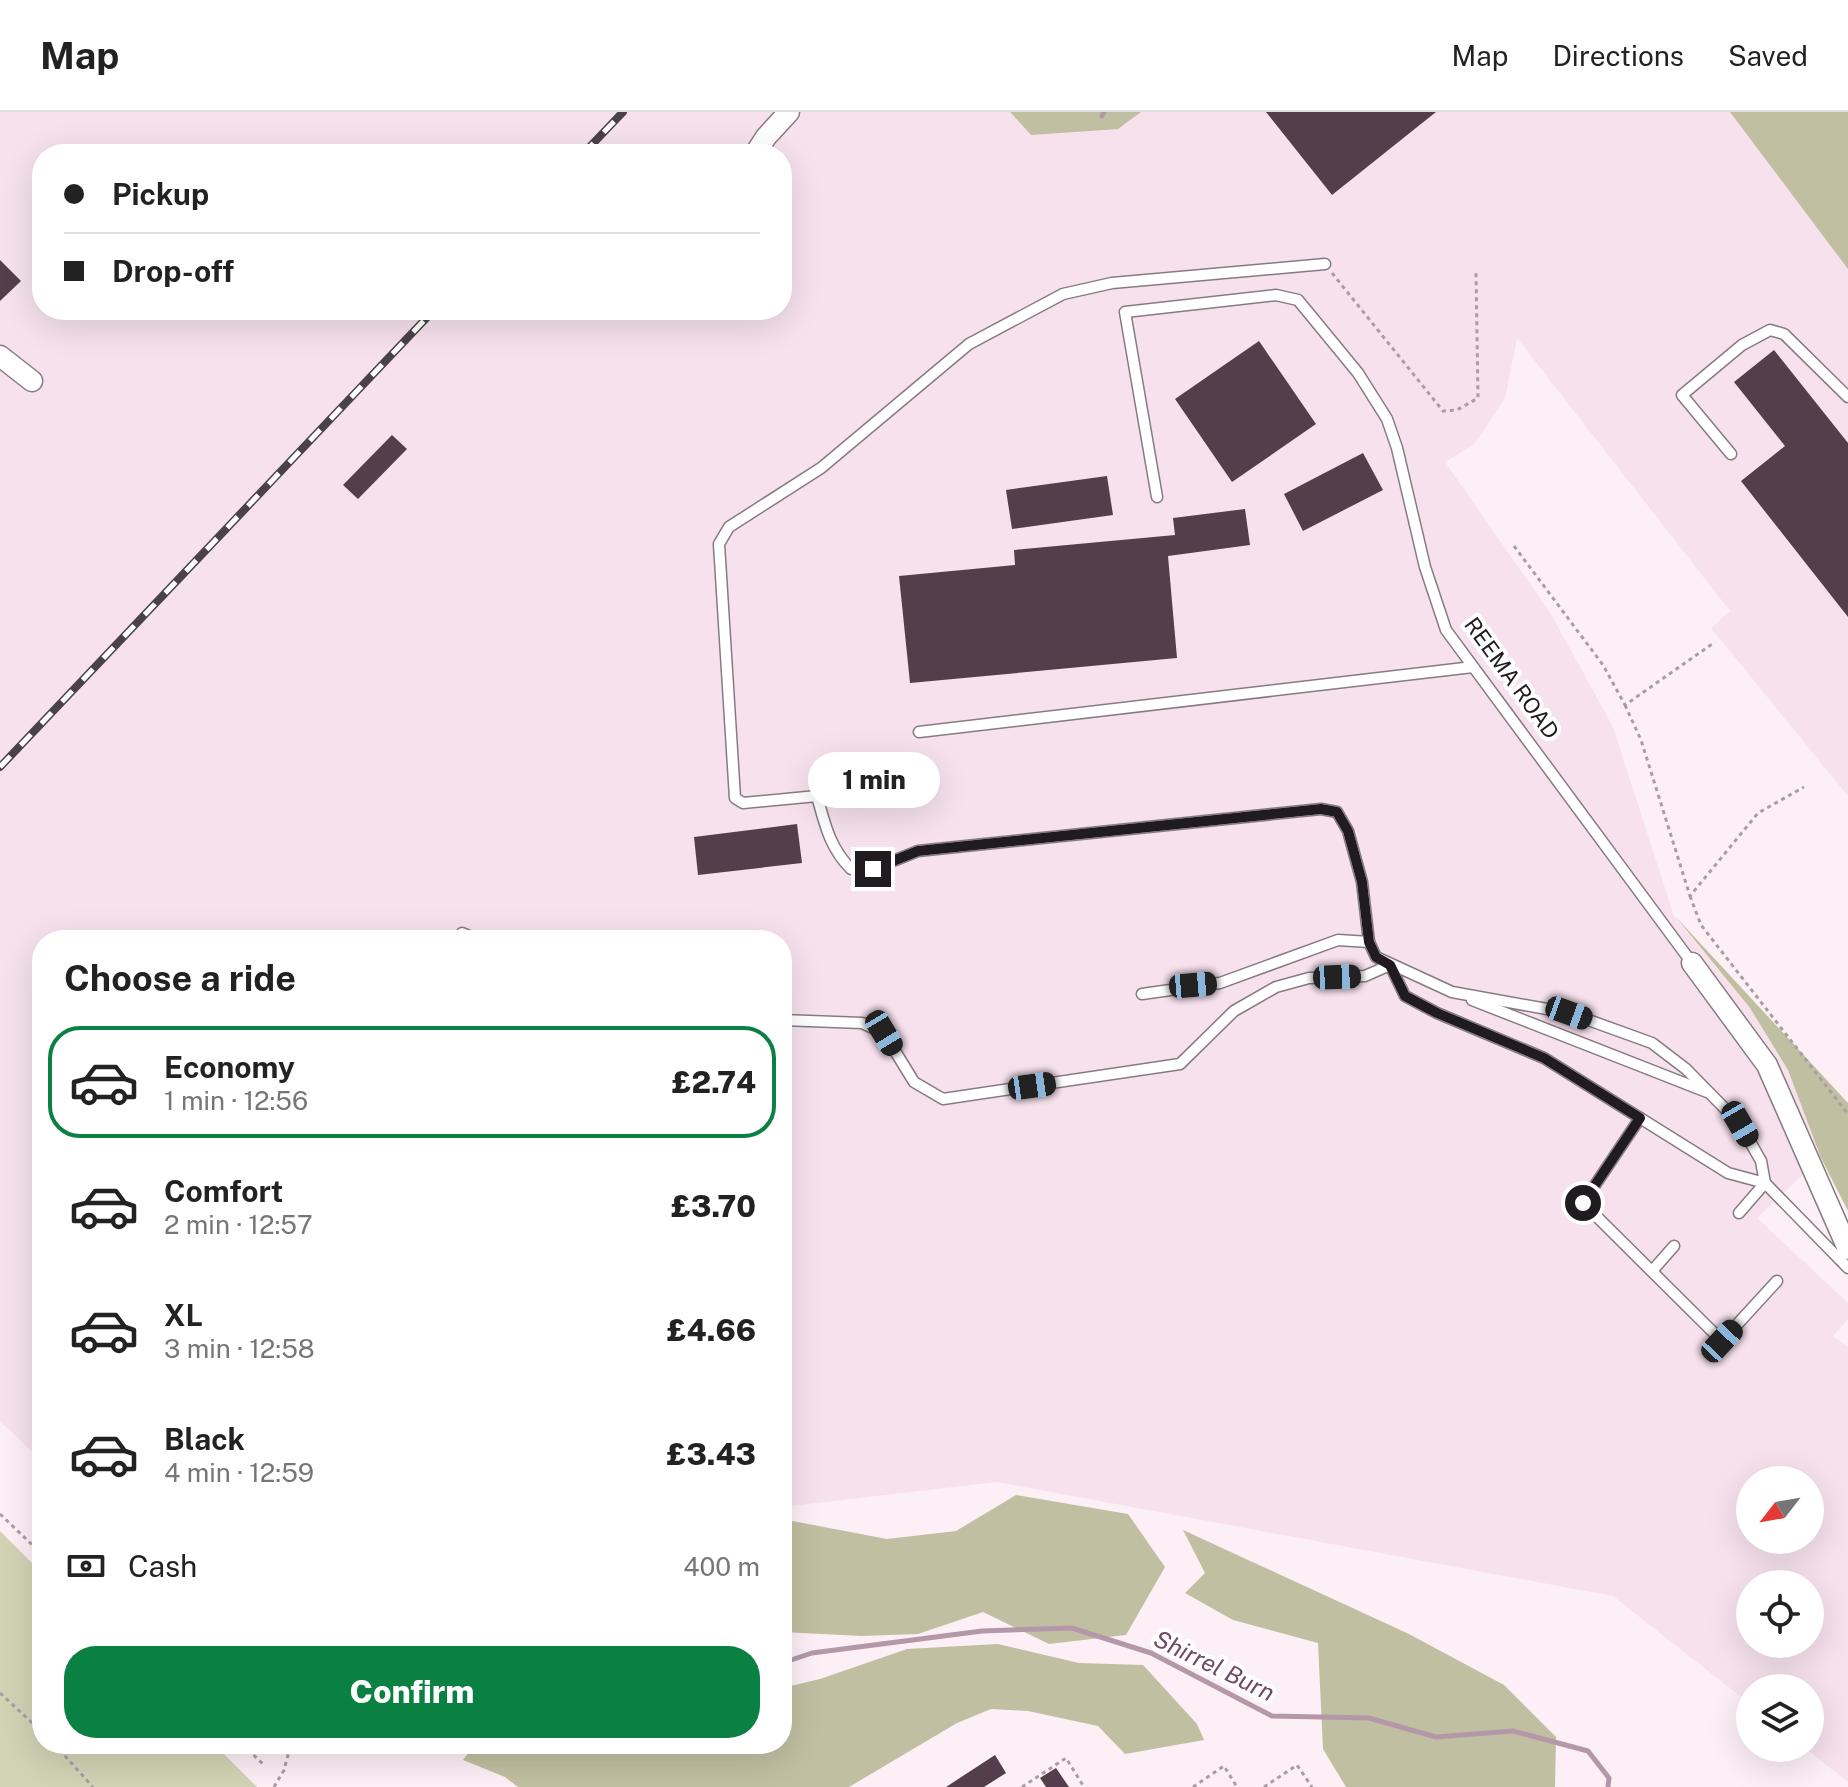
<!DOCTYPE html>
<meta charset="utf-8">
<style>
:root{--surface:#fff;--page:#f2f2f2;--text:#222;--muted:#767676;--line:#e0e0e0;--accent:#0b8043}
body{margin:0;font-family:"Public Sans",sans-serif;background:var(--page);color:var(--text);height:100vh;display:flex;flex-direction:column;font-size:30px;white-space:nowrap}
*{box-sizing:border-box;margin:0}
p{font-size:26px;color:var(--muted)}
.icon{flex:none;width:44px;height:44px;fill:none;stroke:currentColor;stroke-width:2;stroke-linecap:round;stroke-linejoin:round}
.map{position:relative;flex:1;overflow:hidden}
.details{position:absolute;left:32px;top:818px;width:760px;height:824px;display:flex;flex-direction:column;background:var(--surface);border-radius:32px;box-shadow:0 8px 32px #0002}
.details>*{flex:none}
.banner{position:absolute;left:32px;top:32px;width:760px;height:176px;border-radius:32px;box-shadow:0 8px 32px #0002;display:grid;align-content:center;height:176px;padding:0 32px;background:var(--surface)}
.needle{width:52px;rotate:239deg}
.fabs{position:absolute;left:1736px;top:1354px;display:grid;gap:16px}
.fabs a{display:grid;place-items:center;width:88px;height:88px;border-radius:50%;background:var(--surface);box-shadow:0 8px 32px #0002;font-size:40px}
.end{position:absolute;width:36px;height:36px;margin:-18px;border:10px solid #201b1e;background:#fff;box-shadow:0 0 0 4px #fff}
.from{border-radius:50%}
.bubble{position:absolute;height:56px;border-radius:28px;background:var(--surface);box-shadow:0 8px 32px #0002;font-size:26px;font-weight:800;line-height:56px;text-align:center}
.car{position:absolute;width:24px;height:48px;margin:-24px -12px;border-radius:10px;box-shadow:0 0 6px 2px #0007;background:linear-gradient(#222 24%,#8ab4d8 0 40%,#222 0 76%,#8ab4d8 0 86%,#222 0)}
.banner b{display:flex;align-items:center;gap:28px;height:76px;font-size:30px}
.banner b+b{border-top:2px solid var(--line)}
.banner i{width:20px;height:20px;background:var(--text)}
ul{padding:0;list-style:none}
li{display:flex;align-items:center;gap:24px;height:112px;margin:0 16px 12px;padding:0 16px;border:4px solid transparent;border-radius:32px}
li div{flex:1}
li b{display:block;font-size:30px}
li em{font-style:normal;font-weight:800}
li.on{border-color:var(--accent)}
li>.icon{width:72px;height:72px;stroke-width:1.5}
h2{padding:0 32px;font-size:36px;line-height:96px}
.pay{display:flex;align-items:center;gap:20px;height:88px;padding:0 32px;font-size:30px}
.pay p{margin-inline-start:auto}
.button{display:flex;gap:16px;margin-top:auto;padding:16px 32px}
.button a{flex:1;height:92px;border-radius:32px;background:var(--accent);color:#fff;font-size:32px;font-weight:800;line-height:92px;text-align:center}
header{display:flex;align-items:center;gap:48px;box-sizing:border-box;height:112px;padding:0 40px;background:var(--surface);border-bottom:2px solid var(--line)}
header strong{font-size:38px}
nav{display:flex;gap:44px;margin-inline-start:auto;font-size:28px}
.map>svg:first-child{display:block}
.built{fill:#f6e1ed;fill-rule:evenodd}
.green{fill:#d2d2b5}
.forest{fill:#c0bfa2}
.lines{fill:none;stroke-linecap:round;stroke-linejoin:round}
.stream{stroke:#b498a8;stroke-width:5}
.building{fill:#553e4c}
.lane-casing{stroke:#877b82;stroke-width:13}
.street-casing{stroke:#877b82;stroke-width:23}
.path{stroke:#a89ea3;stroke-width:3;stroke-dasharray:4 4;stroke-linecap:butt}
.lane{stroke:#fff;stroke-width:10}
.street{stroke:#fff;stroke-width:20}
.rail-casing{stroke:#494246;stroke-width:8}
.rail{stroke:#fff;stroke-width:5;stroke-dasharray:15;stroke-linecap:butt}
.route{stroke:#201b1e;stroke-width:10}
.labels{text-anchor:middle;stroke-width:8;stroke-linejoin:round;paint-order:stroke}
.street-label{font-size:22px;fill:#201b1e;stroke:#fff}
.water-label{font-size:24px;font-style:italic;fill:#734863;stroke:#fff}
</style>
<header>
<strong>Map</strong>
<nav><a>Map</a><a>Directions</a><a>Saved</a></nav>
</header>
<div class="map">
<svg width="1848" height="1675" viewBox="0 0 1848 1675">
<rect width="100%" height="100%" fill="#fceff6"/>
<path class="built" d="M0,0H1010L1031,23L1141,0H1848V684L1711,516L1730,499L1517,226L1505,286L1474,332L1445,350L1551,502L1613,615L1674,804L1750,896L1788,958L1821,1046L1757,1106L1848,1191V1207L1833,1224L1848,1235V1670L1805,1636H1810V1576H1750V1592L1613,1484L997,1370L782,1395V828H42V1349L0,1309ZM42,42H782V198H42ZM1750,1368H1810V1428H1750ZM1750,1472H1810V1532H1750Z"/>
<path class="green" d="M0,1419L42,1461V1632H214L257,1675H0Z"/>
<g class="forest">
<path d="M1010,0H1141L1118,17L1031,23Z"/>
<path d="M1730,0H1848V157Z"/>
<path d="M1675,804L1848,991V1099L1821,1046L1788,958L1750,896Z"/>
<path d="M1016,1383L1128,1402L1165,1455L1126,1523L1049,1532L983,1500L918,1522L861,1524L782,1520V1407L887,1427L956,1419Z"/>
<path d="M1183,1418L1409,1522L1504,1573L1556,1625L1555,1675H1346L1323,1637L1318,1531L1233,1508L1185,1481L1205,1461Z"/>
<path d="M998,1532L1079,1551L1143,1553L1197,1612L1204,1628L1125,1642L1098,1614L1028,1599L991,1597L957,1611L849,1675H518L505,1665L463,1648L475,1632H782V1576L820,1567L907,1537Z"/>
</g>
<g class="lines">
<g class="stream">
<path d="M1102,4L1104,0"/>
<path d="M782,1551L812,1541L982,1519L1072,1516L1151,1541L1272,1604L1369,1606L1436,1625L1513,1619L1588,1639L1609,1666L1608,1675"/>
</g>
</g>
<g class="building">
<path d="M1266,0H1436L1332,83Z"/>
<path d="M0,148L21,169L0,189Z"/>
<path d="M1259,229L1316,312L1232,370L1175,287Z"/>
<path d="M1774,238L1848,331V505L1741,369L1785,334L1734,270Z"/>
<path d="M392,323L407,337L358,387L343,373Z"/>
<path d="M1363,341L1383,378L1303,419L1284,382Z"/>
<path d="M1107,364L1113,403L1012,417L1006,378Z"/>
<path d="M1245,397L1250,433L1168,444L1177,546L910,571L899,464L1015,453L1014,438L1175,423L1173,406Z"/>
<path d="M797,712L802,751L698,763L694,725Z"/>
<path d="M995,1643L1006,1661L984,1675H946Z"/>
<path d="M1056,1656L1069,1675H1046L1040,1666Z"/>
</g>
<g class="lines">
<g class="lane-casing">
<g id="lane">
<path d="M1325,152L1112,171L1063,182L969,232L821,356L729,415L719,432L735,686L743,691L817,684C825,713 830,736 851,757H873L918,739L1321,697L1337,700L1348,719L1362,770L1369,830L1376,845L1452,880L1569,901L1652,931L1686,957L1740,1012L1761,1049L1765,1071"/>
<path d="M1731,342L1682,283L1742,233L1770,218L1784,222L1848,285"/>
<path d="M1157,385L1125,200L1276,183L1298,188L1358,261L1387,307L1397,336L1425,455L1446,518L1692,851"/>
<path d="M919,620L1473,555"/>
<path d="M462,821L479,828"/>
<path d="M1390,853L1405,884L1437,901L1544,946L1728,1061L1765,1071L1848,1156"/>
<path d="M1142,882L1220,871L1338,828L1369,830"/>
<path d="M1472,888L1707,980"/>
<path d="M782,908L862,911L884,921L914,970L943,987L1180,952L1234,899L1276,875L1309,866L1365,864L1390,853"/>
<path d="M1640,1006L1583,1091L1722,1229L1777,1169"/>
<path d="M1739,1101L1765,1071"/>
<path d="M1652,1159L1674,1134"/>
</g>
</g>
<g class="street-casing">
<g id="street">
<path d="M755,42L766,25L789,0"/>
<path d="M0,244L32,269"/>
<path d="M1692,851L1767,953L1848,1137"/>
</g>
</g>
<g class="path">
<path d="M1332,161L1443,299L1457,298L1478,286L1476,161"/>
<path d="M1514,434L1603,553L1625,593L1715,530"/>
<path d="M1625,593L1641,628L1690,784L1758,701L1804,675"/>
<path d="M1690,784L1701,813L1848,1002"/>
<path d="M0,1402L42,1442"/>
<path d="M0,1581L42,1620"/>
<path d="M54,1632L93,1675"/>
<path d="M242,1632L263,1652"/>
<path d="M274,1675L284,1658L291,1632"/>
<path d="M1022,1675L1066,1646L1084,1675"/>
<path d="M1193,1675L1224,1654L1237,1675"/>
<path d="M1264,1675L1297,1653L1312,1675"/>
</g>
<use href="#lane" class="lane"/>
<use href="#street" class="street"/>
<g class="rail-casing">
<g id="rail">
<path d="M583,42L623,0"/>
<path d="M0,655L434,198"/>
</g>
</g>
<use href="#rail" class="rail"/>
</g>
<g class="lines">
<path class="route" d="M873,757L918,739L1321,697L1337,700L1348,719L1362,770L1369,830L1376,845L1390,853L1405,884L1437,901L1544,946L1640,1006L1583,1091"/>
</g>
<g class="labels">
<g class="street-label">
<text transform="translate(1512 566) rotate(54)" y="8">REEMA ROAD</text>
</g>
<g class="water-label">
<text transform="translate(1214 1554) rotate(26)" y="8">Shirrel Burn</text>
</g>
</g>
</svg>
<div class="fabs">
<a><svg class="needle" viewBox="-14 -14 28 28"><path d="M0-13l5 13h-10z" fill="#e53935"/><path d="M0 13l5-13h-10z" fill="#767676"/></svg></a>
<a><svg class="icon" aria-label="locate" viewBox="0 0 24 24"><circle cx="12" cy="12" r="6"/><path d="M12 2v4M12 18v4M2 12h4M18 12h4"/></svg></a>
<a><svg class="icon" aria-label="layers" viewBox="0 0 24 24"><path d="M12 4l9 5-9 5-9-5zM3 14l9 5 9-5"/></svg></a>
</div>
<i class="end from" style="left:1583px;top:1091px"></i>
<i class="end" style="left:873px;top:757px"></i>
<div class="bubble" style="left:808px;top:640px;width:132px">1 min</div>
<i class="car" style="left:1337px;top:865px;rotate:88deg"></i>
<i class="car" style="left:1193px;top:873px;rotate:85deg"></i>
<i class="car" style="left:1569px;top:901px;rotate:110deg"></i>
<i class="car" style="left:884px;top:921px;rotate:149deg"></i>
<i class="car" style="left:1032px;top:974px;rotate:82deg"></i>
<i class="car" style="left:1740px;top:1012px;rotate:150deg"></i>
<i class="car" style="left:1722px;top:1229px;rotate:43deg"></i>
<div class="banner">
<b><i class="from"></i>Pickup</b>
<b><i></i>Drop-off</b>
</div>
<section class="details">
<h2>Choose a ride</h2>
<ul>
<li class="on"><svg class="icon" aria-label="car" viewBox="0 0 24 24"><path d="M5 17H2v-5l4-1 3-4h7l3 4 3 1v5h-3M9 17h6M6 11h13"/><circle cx="7" cy="17" r="2"/><circle cx="17" cy="17" r="2"/></svg><div><b>Economy</b><p>1 min · 12:56</p></div><em>£2.74</em></li>
<li><svg class="icon" aria-label="car" viewBox="0 0 24 24"><path d="M5 17H2v-5l4-1 3-4h7l3 4 3 1v5h-3M9 17h6M6 11h13"/><circle cx="7" cy="17" r="2"/><circle cx="17" cy="17" r="2"/></svg><div><b>Comfort</b><p>2 min · 12:57</p></div><em>£3.70</em></li>
<li><svg class="icon" aria-label="car" viewBox="0 0 24 24"><path d="M5 17H2v-5l4-1 3-4h7l3 4 3 1v5h-3M9 17h6M6 11h13"/><circle cx="7" cy="17" r="2"/><circle cx="17" cy="17" r="2"/></svg><div><b>XL</b><p>3 min · 12:58</p></div><em>£4.66</em></li>
<li><svg class="icon" aria-label="car" viewBox="0 0 24 24"><path d="M5 17H2v-5l4-1 3-4h7l3 4 3 1v5h-3M9 17h6M6 11h13"/><circle cx="7" cy="17" r="2"/><circle cx="17" cy="17" r="2"/></svg><div><b>Black</b><p>4 min · 12:59</p></div><em>£3.43</em></li>
</ul>
<div class="pay"><svg class="icon" aria-label="cash" viewBox="0 0 24 24"><path d="M3 7h18v10H3z"/><circle cx="12" cy="12" r="2"/></svg>Cash<p>400 m</p></div>
<div class="button"><a>Confirm</a></div>
</section>
</div>
